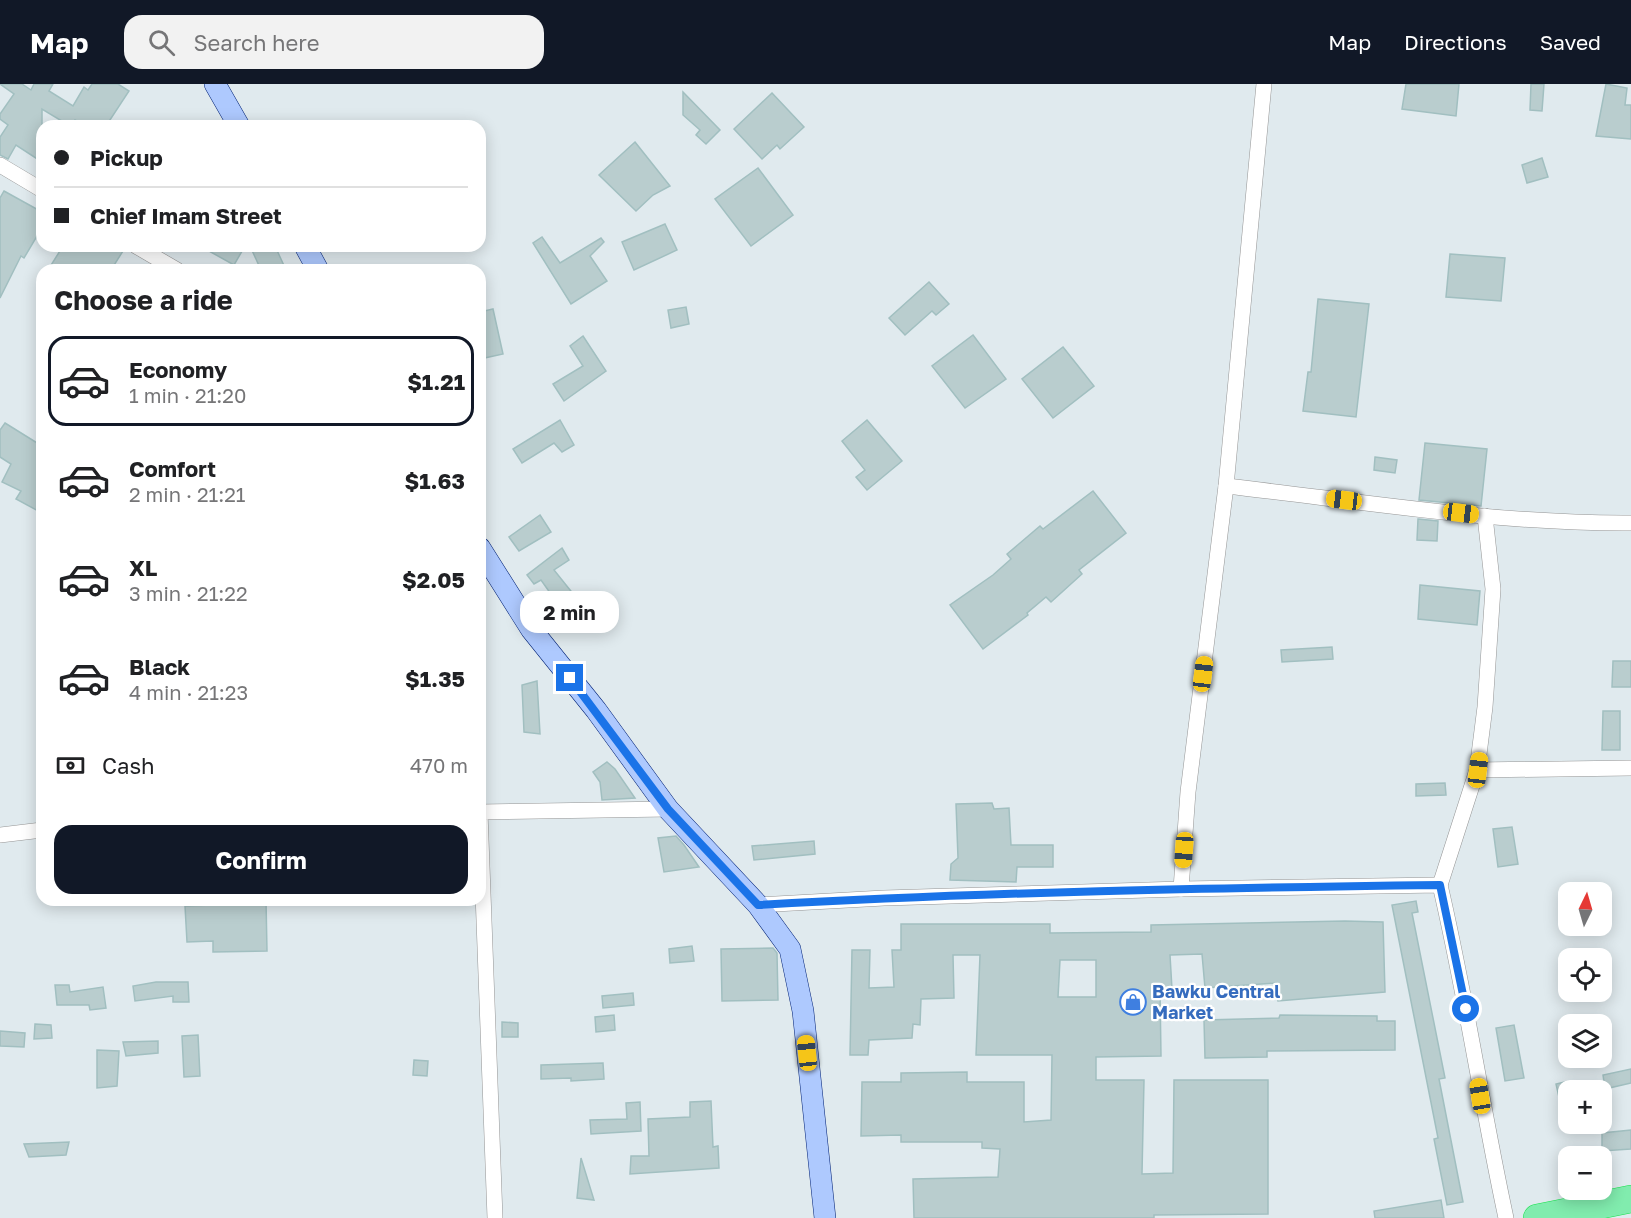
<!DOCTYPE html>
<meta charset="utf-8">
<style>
:root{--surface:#fff;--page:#f2f2f2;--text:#202124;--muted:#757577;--line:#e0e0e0;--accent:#111827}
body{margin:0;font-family:"Golos Text",sans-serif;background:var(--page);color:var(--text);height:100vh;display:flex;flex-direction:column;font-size:22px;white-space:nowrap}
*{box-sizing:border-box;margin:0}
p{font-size:20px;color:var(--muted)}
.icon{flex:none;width:33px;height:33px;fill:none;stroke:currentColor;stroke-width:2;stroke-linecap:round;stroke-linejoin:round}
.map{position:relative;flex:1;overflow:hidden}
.side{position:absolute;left:36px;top:180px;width:450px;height:642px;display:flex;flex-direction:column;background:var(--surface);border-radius:18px;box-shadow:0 3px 15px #0003}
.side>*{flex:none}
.top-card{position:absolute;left:36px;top:36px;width:450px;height:132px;border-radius:18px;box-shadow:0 3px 15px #0003;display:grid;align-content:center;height:132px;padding:0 18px;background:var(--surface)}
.needle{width:39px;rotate:5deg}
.tools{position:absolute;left:1558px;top:798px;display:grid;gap:12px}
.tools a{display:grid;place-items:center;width:54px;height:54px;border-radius:12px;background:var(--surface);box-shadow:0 3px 15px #0003;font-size:30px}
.end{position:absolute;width:27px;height:27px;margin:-14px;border:8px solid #1a73e8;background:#fff;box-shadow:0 0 0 3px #fff}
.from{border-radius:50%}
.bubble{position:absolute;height:42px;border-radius:18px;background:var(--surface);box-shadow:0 3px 15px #0003;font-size:20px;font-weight:700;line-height:42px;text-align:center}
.car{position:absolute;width:18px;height:36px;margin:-18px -9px;border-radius:8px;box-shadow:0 0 4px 2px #0007;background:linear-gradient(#f5c518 24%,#345 0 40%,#f5c518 0 76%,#345 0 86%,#f5c518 0)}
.top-card b{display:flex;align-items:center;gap:21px;height:57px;font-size:22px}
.top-card b+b{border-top:2px solid var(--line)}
.top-card i{width:15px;height:15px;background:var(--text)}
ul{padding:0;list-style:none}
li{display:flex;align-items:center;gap:18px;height:90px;margin:0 12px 9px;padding:0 6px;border:3px solid transparent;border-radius:18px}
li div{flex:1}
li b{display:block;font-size:22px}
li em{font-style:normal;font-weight:700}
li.active{border-color:var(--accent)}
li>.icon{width:54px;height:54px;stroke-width:1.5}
h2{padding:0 18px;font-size:27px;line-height:72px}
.pay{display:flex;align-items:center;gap:15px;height:66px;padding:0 18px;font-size:22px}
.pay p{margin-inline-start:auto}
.action{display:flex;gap:12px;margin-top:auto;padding:12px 18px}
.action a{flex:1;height:69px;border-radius:18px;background:var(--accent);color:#fff;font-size:24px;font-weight:700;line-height:69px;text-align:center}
header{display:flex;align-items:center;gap:36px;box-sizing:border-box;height:84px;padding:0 30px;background:var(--accent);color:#fff}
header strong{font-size:28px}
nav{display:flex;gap:33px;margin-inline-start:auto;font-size:21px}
.search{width:420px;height:54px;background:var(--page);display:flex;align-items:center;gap:15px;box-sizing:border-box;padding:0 21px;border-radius:18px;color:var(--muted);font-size:22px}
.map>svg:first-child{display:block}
.building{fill:#b9cdce;stroke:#a1bfc0;stroke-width:1.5;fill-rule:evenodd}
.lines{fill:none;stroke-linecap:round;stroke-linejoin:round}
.street-casing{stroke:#959595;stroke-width:16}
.secondary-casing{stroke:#002175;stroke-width:22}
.highway-casing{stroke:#17e24c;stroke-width:28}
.street{stroke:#fff;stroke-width:15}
.secondary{stroke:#aec9fe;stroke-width:21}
.highway{stroke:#81ecae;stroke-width:27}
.route{stroke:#1a73e8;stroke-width:8}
.labels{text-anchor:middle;stroke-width:4.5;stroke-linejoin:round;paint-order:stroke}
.shop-label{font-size:18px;font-weight:bold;fill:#366cbe;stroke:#fff;text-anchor:start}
</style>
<header>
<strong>Map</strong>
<div class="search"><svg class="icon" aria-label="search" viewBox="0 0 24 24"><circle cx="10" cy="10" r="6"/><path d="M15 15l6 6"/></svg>Search here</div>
<nav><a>Map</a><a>Directions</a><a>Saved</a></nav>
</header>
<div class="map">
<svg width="1631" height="1134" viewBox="0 0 1631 1134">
<rect width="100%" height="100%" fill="#e0eaee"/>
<g class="building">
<path d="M0,0H22L31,6L34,0H53L49,7L73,22L84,3L88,6L92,0H118L129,7L106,42H86L75,36L70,42L42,25V78L16,61L8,75L0,71V53L8,41L0,35V30L14,10Z"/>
<path d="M1406,0H1459L1456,32L1402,25Z"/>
<path d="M1531,0H1544L1542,27L1530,26Z"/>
<path d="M1606,0L1627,4L1625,21H1631V55L1596,52Z"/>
<path d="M683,8L720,46L706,60L696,51L700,46L683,31Z"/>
<path d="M772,9L804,43L780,65L777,61L762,75L734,45Z"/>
<path d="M635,58L670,102L653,111L636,127L599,91Z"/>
<path d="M1542,74L1548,93L1527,99L1522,81Z"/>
<path d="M758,84L793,131L751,162L715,115Z"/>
<path d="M4,107L42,128V155L37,152L24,174L21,172L0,214V114Z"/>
<path d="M665,140L677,166L634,186L622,158Z"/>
<path d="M542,153L560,179L601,154L604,158L590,172L607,197L571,220L533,159Z"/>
<path d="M63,162H115L123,167L111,186H48Z"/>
<path d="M200,162H245L234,181Z"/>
<path d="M250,162H275L286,186H261Z"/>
<path d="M1450,170L1505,174L1501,217L1446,213Z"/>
<path d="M929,198L949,220L936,231L932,227L905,251L889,234Z"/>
<path d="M1318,215L1369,220L1356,333L1303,327L1308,288H1311Z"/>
<path d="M686,223L689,240L671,244L668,226Z"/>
<path d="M493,225L503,270L480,275V228Z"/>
<path d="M973,251L1006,295L965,324L932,282Z"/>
<path d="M583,252L606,287L564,317L553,300L583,282L570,262Z"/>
<path d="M1063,263L1094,302L1053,334L1022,295Z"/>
<path d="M560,336L574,361L562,368L554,359L522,379L513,365Z"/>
<path d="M867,336L902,377L867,406L856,393L865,386L842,357Z"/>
<path d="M5,339L42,362V429L16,415L21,407L2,398L11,380L0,373V346Z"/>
<path d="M1425,359L1487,365L1481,422L1419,416Z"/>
<path d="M1375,373L1397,376L1395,389L1374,386Z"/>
<path d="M1093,407L1126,449L1079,486L1082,490L1051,518L1046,513L1027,529L1028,531L983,565L950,521L993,491L1011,475L1007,470L1040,442L1043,445Z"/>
<path d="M540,431L551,448L519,467L509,453Z"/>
<path d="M1418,435L1438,437L1437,457L1417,456Z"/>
<path d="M562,464L569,476L554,486L574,511L560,523L541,496L534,500L527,491Z"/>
<path d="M1420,501L1480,507L1477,541L1418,535Z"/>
<path d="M1332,563L1333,575L1282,578L1281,566Z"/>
<path d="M1613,577H1631V603H1612Z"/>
<path d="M537,597L540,650L524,648L522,601Z"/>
<path d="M1603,627H1620V666H1602Z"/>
<path d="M607,678L615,685L635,714L602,716L600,698L593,688Z"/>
<path d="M1445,699L1446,711L1416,712V700Z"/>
<path d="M992,719L994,725L1009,724L1011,761H1053V783H1017L1016,798L950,796L951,780L958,774L956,720Z"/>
<path d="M1512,743L1518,780L1498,783L1493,745Z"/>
<path d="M676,752L684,761L699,783L664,788L658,754Z"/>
<path d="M814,757L815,770L754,776L752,762Z"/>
<path d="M212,816H266L267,867L213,868V857L187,858L185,822L212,821Z"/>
<path d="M1416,817L1418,828L1412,829L1445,994L1439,995L1463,1118L1447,1121L1434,1055L1438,1054L1392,821Z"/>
<path d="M1345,837L1383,838L1385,908L1278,917L1276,899L1205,904L1202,870L1170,871L1172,905L1160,906L1161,972L1096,973V996H1144L1142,1090L1173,1089L1174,996H1268V1130L1154,1131V1134H914L913,1095L998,1093L1000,1065L982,1064V1058H901V1051L861,1052L862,998H901V989L967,988V998H1024V1038L1051,1036L1052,971H976L980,871H953L954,914L921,915L920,941L913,940L912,954L869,956L868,971H850L852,866H870L869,904L894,903L892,866H901V840H1050V849L1151,848V841ZM1060,876H1096V913H1058Z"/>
<path d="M692,862L694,877L670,879L669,865Z"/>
<path d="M773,864L777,869L778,916L722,917L721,865Z"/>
<path d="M156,898H188L189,918H173V912L135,917L133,902Z"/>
<path d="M55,901H69L70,908L103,903L106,924L90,926L89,921H57Z"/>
<path d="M633,909L634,921L603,924L602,912Z"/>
<path d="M614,931L615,946L596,948L595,933Z"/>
<path d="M1280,931L1377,932V937H1395V966L1267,967V973L1205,974L1204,936L1279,934Z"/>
<path d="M502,938L518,939V953H502Z"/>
<path d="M35,940L51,941L52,954L34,955Z"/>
<path d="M1514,941L1524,994L1505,997L1496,944Z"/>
<path d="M0,947L25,949L24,963L0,962Z"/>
<path d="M198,951L200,992L184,993L182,952Z"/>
<path d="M158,957V969L126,972L123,958Z"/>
<path d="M97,966L119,967L117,1002L97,1004Z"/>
<path d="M414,976L428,977L427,992L413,991Z"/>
<path d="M603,979L604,995L571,997V994L541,995V981Z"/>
<path d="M1631,985V999L1605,1005L1603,991Z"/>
<path d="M1569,997V1035H1564L1556,1000Z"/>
<path d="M711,1017L713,1063L718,1062L719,1084L630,1090L631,1072H649L648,1035L690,1033V1018Z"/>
<path d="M640,1018L641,1047L591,1050L590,1036L627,1035L626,1019Z"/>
<path d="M1631,1046V1065L1602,1067V1049Z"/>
<path d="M69,1058L66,1071L29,1073L24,1060Z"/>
<path d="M581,1074L594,1116L577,1114Z"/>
<path d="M1441,1116L1444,1134H1375L1374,1127Z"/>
</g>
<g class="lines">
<g class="street-casing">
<g id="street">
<path d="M0,81L42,106"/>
<path d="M136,162L177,186"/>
<path d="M1226,402C1360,417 1496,440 1631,439"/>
<path d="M1477,686L1631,684"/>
<path d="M0,751L42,746"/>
<path d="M1440,801L1477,686L1485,623L1493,505L1485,432"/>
<path d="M1181,805L1440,801C1466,912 1482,1023 1506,1134"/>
<path d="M758,821L884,814L1181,805L1188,708L1226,402L1264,0"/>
<path d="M495,1134L480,728L668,725"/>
</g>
</g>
<g class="secondary-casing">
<g id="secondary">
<path d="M215,0L239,42"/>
<path d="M305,162L318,186"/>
<path d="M480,464L531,545L596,626L668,725L758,821L790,865L803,927L825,1134"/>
</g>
</g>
<g class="highway-casing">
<path id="highway" d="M1537,1134L1631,1115"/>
</g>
<use href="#street" class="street"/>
<use href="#secondary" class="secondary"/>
<use href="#highway" class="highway"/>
</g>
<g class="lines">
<path class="route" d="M570,594L668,725L758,821C985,808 1213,804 1440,801L1466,925"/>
</g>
<defs>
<g id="shop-ring" transform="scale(1.35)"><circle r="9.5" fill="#fff" stroke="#3f7fe0" stroke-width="1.5"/><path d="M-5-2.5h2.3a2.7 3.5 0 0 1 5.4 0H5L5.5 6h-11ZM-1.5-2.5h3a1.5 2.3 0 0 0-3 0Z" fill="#3f7fe0"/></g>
</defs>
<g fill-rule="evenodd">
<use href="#shop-ring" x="1133" y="918"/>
</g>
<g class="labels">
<g class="shop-label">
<text x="1152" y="914">Bawku Central<tspan x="1152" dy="21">Market</tspan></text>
</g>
</g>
</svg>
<div class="tools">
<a><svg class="needle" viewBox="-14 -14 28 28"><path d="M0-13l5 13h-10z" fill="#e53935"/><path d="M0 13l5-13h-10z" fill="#757577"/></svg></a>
<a><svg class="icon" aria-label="locate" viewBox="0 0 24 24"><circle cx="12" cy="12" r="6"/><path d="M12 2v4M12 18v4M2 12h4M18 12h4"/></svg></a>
<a><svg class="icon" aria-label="layers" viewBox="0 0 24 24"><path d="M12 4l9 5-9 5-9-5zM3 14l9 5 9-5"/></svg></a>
<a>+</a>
<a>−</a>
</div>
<i class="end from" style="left:1466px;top:925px"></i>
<i class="end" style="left:570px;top:594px"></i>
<div class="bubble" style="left:520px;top:507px;width:99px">2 min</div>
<i class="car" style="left:1344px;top:416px;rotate:277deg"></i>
<i class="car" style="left:1461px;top:429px;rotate:97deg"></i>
<i class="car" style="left:1203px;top:590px;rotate:7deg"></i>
<i class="car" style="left:1478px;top:686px;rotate:7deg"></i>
<i class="car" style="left:1184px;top:766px;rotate:184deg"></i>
<i class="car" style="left:807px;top:969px;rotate:354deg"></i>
<i class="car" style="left:1480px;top:1012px;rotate:351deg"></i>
<div class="top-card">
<b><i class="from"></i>Pickup</b>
<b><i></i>Chief Imam Street</b>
</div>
<section class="side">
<h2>Choose a ride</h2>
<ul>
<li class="active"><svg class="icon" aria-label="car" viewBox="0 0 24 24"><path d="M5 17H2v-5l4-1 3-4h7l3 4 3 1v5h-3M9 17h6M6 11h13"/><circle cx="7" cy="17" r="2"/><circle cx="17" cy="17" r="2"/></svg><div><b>Economy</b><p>1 min · 21:20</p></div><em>$1.21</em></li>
<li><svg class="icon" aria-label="car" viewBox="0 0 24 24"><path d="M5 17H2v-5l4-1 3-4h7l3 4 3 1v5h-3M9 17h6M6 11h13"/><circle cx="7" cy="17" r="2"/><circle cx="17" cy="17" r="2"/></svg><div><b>Comfort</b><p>2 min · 21:21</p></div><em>$1.63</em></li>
<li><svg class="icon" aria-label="car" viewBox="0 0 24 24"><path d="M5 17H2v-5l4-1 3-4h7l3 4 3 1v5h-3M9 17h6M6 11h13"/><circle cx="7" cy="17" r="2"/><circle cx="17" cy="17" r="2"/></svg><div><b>XL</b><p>3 min · 21:22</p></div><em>$2.05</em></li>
<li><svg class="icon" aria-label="car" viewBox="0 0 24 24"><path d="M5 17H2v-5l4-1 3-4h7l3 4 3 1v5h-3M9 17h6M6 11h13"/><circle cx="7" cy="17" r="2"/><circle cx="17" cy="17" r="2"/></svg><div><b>Black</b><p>4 min · 21:23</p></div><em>$1.35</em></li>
</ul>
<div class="pay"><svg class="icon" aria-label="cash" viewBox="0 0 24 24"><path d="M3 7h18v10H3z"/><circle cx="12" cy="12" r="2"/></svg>Cash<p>470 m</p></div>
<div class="action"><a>Confirm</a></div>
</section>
</div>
